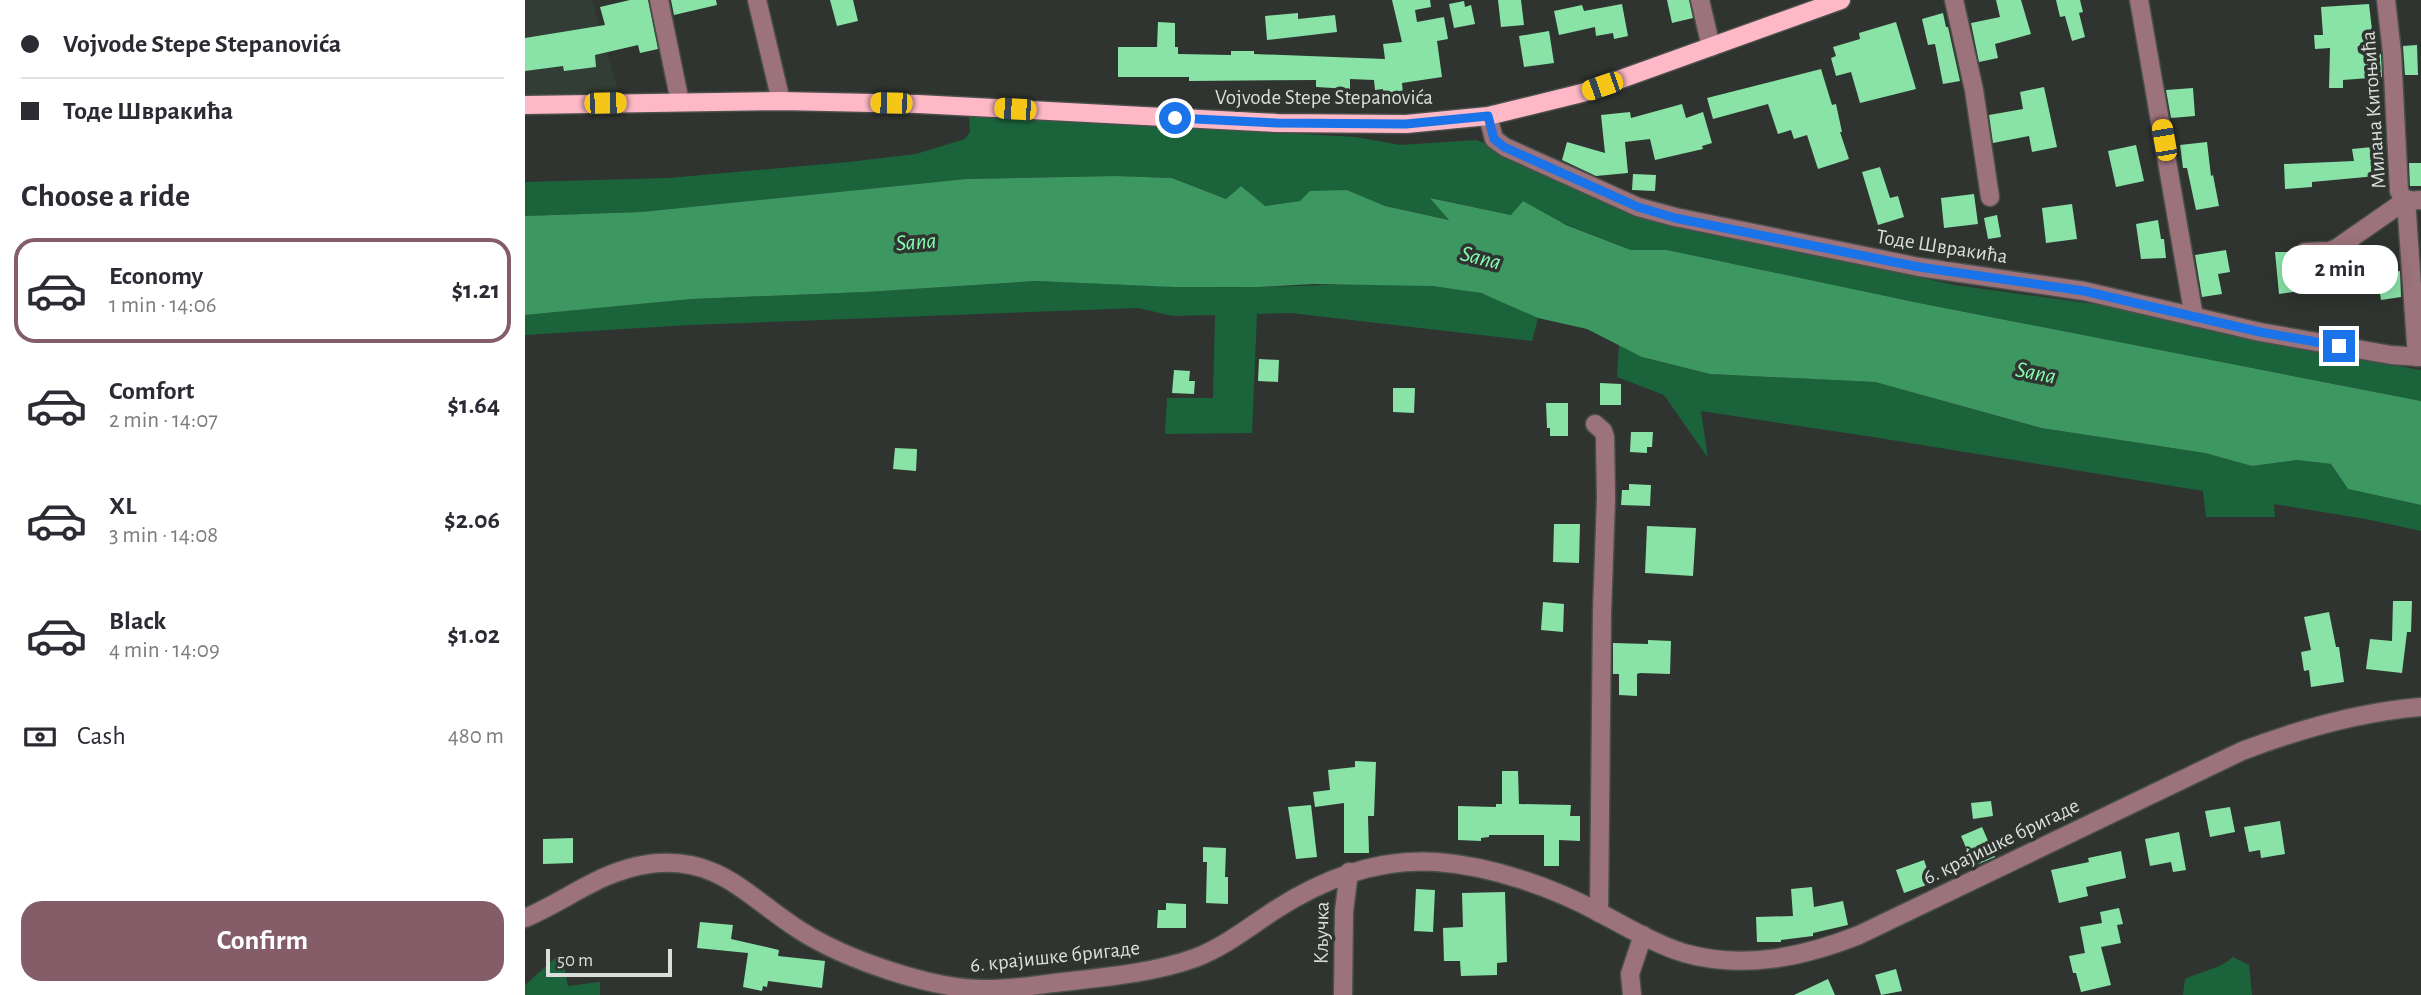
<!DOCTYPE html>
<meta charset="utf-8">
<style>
:root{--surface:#fff;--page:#f2f2f3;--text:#2b2b33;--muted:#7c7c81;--line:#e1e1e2;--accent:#855d69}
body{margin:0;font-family:"Alegreya Sans",sans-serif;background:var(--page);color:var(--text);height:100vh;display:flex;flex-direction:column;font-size:26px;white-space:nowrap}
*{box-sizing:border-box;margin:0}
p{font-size:23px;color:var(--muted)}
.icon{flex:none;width:38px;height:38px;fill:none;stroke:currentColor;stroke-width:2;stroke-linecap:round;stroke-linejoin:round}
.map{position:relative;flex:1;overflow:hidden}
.details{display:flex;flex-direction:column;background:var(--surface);width:525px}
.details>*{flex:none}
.guide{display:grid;align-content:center;height:154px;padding:0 21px;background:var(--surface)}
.scale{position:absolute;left:21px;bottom:18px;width:126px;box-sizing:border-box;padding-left:7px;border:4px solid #dbdfdc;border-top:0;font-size:19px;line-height:24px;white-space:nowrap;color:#dbdfdc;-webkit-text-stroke:5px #2f3430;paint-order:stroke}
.end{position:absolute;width:32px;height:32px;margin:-16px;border:9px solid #1a73e8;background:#fff;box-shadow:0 0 0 4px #fff}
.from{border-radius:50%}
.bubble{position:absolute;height:49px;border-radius:21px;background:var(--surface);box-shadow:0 4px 18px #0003;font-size:23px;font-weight:600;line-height:49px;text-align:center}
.car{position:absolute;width:21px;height:42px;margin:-21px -10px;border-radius:9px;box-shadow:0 0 5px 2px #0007;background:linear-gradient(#f5c518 24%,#345 0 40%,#f5c518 0 76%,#345 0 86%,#f5c518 0)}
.guide b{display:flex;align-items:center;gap:24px;height:66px;font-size:26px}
.guide b+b{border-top:2px solid var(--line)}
.guide i{width:18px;height:18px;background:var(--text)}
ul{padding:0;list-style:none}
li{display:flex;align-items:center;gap:21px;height:105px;margin:0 14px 10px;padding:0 7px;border:4px solid transparent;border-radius:21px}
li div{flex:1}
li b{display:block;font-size:26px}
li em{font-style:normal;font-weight:600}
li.active{border-color:var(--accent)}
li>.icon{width:63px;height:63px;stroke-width:1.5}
h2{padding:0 21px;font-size:32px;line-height:84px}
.pay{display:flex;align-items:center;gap:18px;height:77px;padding:0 21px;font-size:26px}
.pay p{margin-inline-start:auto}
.cta{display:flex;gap:14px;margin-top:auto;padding:14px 21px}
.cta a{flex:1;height:80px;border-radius:21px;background:var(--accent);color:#fff;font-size:28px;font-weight:600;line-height:80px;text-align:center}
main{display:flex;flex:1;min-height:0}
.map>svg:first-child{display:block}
.built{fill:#323d35}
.green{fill:#1b643b}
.water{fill:#3c9760}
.building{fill:#89e3a7}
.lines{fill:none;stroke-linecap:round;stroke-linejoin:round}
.minor-casing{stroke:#4b4f4c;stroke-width:21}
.major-casing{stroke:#4b4f4c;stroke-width:21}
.minor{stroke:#9d737b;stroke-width:18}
.major{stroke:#feb8c6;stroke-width:18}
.route{stroke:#1a73e8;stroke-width:9}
.labels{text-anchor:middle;stroke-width:7;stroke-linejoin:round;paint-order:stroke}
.street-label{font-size:21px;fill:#dbdfdc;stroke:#2f3430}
.water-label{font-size:23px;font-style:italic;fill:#86fcb1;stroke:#2f3430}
</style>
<main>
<section class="details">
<div class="guide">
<b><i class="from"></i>Vojvode Stepe Stepanovića</b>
<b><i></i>Тоде Швракића</b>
</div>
<h2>Choose a ride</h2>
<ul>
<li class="active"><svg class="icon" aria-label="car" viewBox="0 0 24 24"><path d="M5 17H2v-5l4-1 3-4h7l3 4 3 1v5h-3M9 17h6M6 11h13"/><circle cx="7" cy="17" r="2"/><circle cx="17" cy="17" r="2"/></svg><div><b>Economy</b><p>1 min · 14:06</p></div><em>$1.21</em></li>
<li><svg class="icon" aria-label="car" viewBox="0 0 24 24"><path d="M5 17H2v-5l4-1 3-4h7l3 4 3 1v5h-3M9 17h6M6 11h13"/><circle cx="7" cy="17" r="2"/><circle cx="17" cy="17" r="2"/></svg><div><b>Comfort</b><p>2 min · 14:07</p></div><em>$1.64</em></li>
<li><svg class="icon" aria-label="car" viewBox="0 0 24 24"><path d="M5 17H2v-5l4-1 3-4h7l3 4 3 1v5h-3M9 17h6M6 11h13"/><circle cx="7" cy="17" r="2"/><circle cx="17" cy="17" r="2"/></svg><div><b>XL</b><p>3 min · 14:08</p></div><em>$2.06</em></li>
<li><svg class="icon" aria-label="car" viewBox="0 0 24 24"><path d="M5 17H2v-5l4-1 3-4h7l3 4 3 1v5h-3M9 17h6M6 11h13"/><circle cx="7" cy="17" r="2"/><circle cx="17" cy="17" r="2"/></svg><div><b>Black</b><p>4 min · 14:09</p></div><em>$1.02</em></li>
</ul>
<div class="pay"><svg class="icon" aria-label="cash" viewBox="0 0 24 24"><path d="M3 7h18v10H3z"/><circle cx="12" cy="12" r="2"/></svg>Cash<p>480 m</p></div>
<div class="cta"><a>Confirm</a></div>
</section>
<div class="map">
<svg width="1896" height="995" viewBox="0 0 1896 995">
<rect width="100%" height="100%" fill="#2f3430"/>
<path class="built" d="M0,0H67L94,94L0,96Z"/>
<g class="green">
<path d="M444,116L831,137L875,145L951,140L962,144L969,151L982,149L1159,221L1283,254L1430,285L1597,308L1766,348L1896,370V401L1394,303L1142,250H1106L1035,222L998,201L987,215L906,198L925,220L860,206L822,190L775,201L739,206L716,186L701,199L647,178L591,176L441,179L116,212L0,216V182L143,178L323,162L391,154L440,139L445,132Z"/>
<path d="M511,281C584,284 657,288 730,287C802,287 884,276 954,293C974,298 994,310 1013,318L1007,341L766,313L732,314L727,433L640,434L642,398H688L690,315L648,316L613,308L164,325L0,335V315L167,299L341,292Z"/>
<path d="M1094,345L1124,359L1185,374L1350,382L1515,428L1680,453L1727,466L1772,460L1806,464L1823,489L1896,505V531L1846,520L1749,504L1750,517H1681L1678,491L1348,437L1176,411L1183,458L1139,395L1092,377Z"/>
<path d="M36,953L43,986L75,982V995H0V985Z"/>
<path d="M1708,957L1724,965L1727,995H1658L1660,979C1676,971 1695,969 1708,957Z"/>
</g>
<path class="water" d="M591,176L647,178L701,199L716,186L740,206L775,201L785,191L822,190L860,206L924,220L905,198L986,215L998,201L1041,225L1106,250H1142L1394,303L1896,401V505L1823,489L1806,464L1772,460L1727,466L1680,453L1516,428L1350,382L1185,374L1117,357L1062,329L1013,318L956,293L908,286L788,284L734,287H649L511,281L341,292L167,299L0,315V216L116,212L441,179Z"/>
<g class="building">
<path d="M105,0H123L133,49L115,53L113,45L70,55L71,67L39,71L38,66L0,71V38L80,25L75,7Z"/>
<path d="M146,0H191L192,5L149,15Z"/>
<path d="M305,0H328L333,21L312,26Z"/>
<path d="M867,0H905L906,7L890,10L892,22L919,17L923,39L912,41L917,77L877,83L878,94L858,96V89L850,90L849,80L825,79V89L791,87V80L664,81V77H593V47H632L633,22L650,23V47H653V54L706,55V51H729V54L860,59L858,44L877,42Z"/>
<path d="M973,0H996L999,25L976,27Z"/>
<path d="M1142,0H1164L1168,18L1147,23Z"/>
<path d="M1471,0H1496L1506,34L1470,44L1473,58L1454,62L1446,23L1475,17Z"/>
<path d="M1531,0H1555L1558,12L1554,13L1560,37L1547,41L1540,16L1535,17Z"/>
<path d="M939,1L940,7L946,5L950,24L929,28L924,4Z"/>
<path d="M1097,4L1103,36L1089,39L1088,33L1071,36L1070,27L1034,35L1029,11L1057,5L1059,11Z"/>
<path d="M1844,4L1848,39V55L1856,54L1857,77L1818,80V88H1804L1805,48L1790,49L1789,35H1798L1796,7Z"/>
<path d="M773,13V19L810,15L812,32L742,40L740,16Z"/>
<path d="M1418,13L1421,27H1423L1435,81L1418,84L1410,44L1403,45L1397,19Z"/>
<path d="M1371,22L1391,89L1335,103L1326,72L1311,76L1306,58L1311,56L1308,47L1335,39L1334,33Z"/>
<path d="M1024,31L1029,63L999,67L994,36Z"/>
<path d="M1892,45L1893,75H1880L1878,46Z"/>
<path d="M1296,69L1307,105L1311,104L1317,132H1315L1324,159L1293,169L1282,135L1269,139L1266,130L1253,134L1243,104L1188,119L1182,98Z"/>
<path d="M1519,87L1532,147L1507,152L1504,136L1468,143L1464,115L1498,109L1495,92Z"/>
<path d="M1668,88L1670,116L1646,118L1641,90Z"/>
<path d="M1157,104L1161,118L1178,112L1187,143L1177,146L1178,149L1130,160L1125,139L1100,142L1103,173L1071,176L1037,160L1042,142L1080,153L1076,115L1105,112L1106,118Z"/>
<path d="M1682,142L1686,176L1688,175L1694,206L1671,210L1662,168H1658L1655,145Z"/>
<path d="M1611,145L1619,181L1591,187L1583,151Z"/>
<path d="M1858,146L1862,175L1787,182V187L1760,189L1759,164L1829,161L1827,149Z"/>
<path d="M1884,163H1896V186H1885Z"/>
<path d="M1355,167L1365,198L1373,196L1379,217L1353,225L1337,172Z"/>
<path d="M1108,174L1131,175L1130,191L1107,190Z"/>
<path d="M1449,194L1453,224L1419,228L1416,198Z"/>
<path d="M1547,204L1552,239L1521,243L1517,208Z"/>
<path d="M1472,215L1476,237L1463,239L1459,218Z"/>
<path d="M1633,220L1636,239H1639L1641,258L1616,259L1611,224Z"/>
<path d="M1701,250L1705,272L1693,274L1697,294L1677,297L1670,255Z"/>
<path d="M1750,252H1769L1774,262V268L1814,264L1816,285L1754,294Z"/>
<path d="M1875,271L1876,297L1856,300L1852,274Z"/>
<path d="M734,359L754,360L753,382L733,381Z"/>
<path d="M649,370L665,371L664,381H670L669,394L647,393Z"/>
<path d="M1075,383L1096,384V405H1075Z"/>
<path d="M868,388H890L889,413L868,412Z"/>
<path d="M1021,403H1043V436H1025V428H1022Z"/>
<path d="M1106,432H1128L1127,447H1122V453L1105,452Z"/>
<path d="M370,448L392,449L391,471L368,469Z"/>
<path d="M1104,484L1126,485L1125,506L1096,505L1097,490H1104Z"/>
<path d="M1029,524H1055L1054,563L1028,562Z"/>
<path d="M1122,526L1171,528L1168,576L1120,573Z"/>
<path d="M1868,601H1887L1886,632H1882L1877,673L1841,669L1845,639L1867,641Z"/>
<path d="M1018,602L1039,604L1038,632L1016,630Z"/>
<path d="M1804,612L1811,647H1814L1819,682L1786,687L1784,670L1779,671L1776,652L1786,650L1779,617Z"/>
<path d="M1123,640L1146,641L1145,674L1115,673L1112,674V696L1094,695V674H1088V643L1123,644Z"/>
<path d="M830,761L851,762L849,816H843L844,853H819V803L790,807L788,792L805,790L803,770L830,767Z"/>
<path d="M977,771H993L994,804L1046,805L1045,816H1055V841L1034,840V866H1019V835H964V837L956,838V841L933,840V806L971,807V804H977Z"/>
<path d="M1466,801L1468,816L1448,819L1446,803Z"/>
<path d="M786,805L792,857L771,859L763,807Z"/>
<path d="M1705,807L1710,832L1685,837L1680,811Z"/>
<path d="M1755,821L1760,854L1736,858L1735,850L1724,852L1719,827Z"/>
<path d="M1457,827L1470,857L1449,866L1436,836Z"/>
<path d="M1654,832L1661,870L1648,872L1646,862L1625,866L1620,839Z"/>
<path d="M48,838V863L18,864V839Z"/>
<path d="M678,847L701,848L700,877H703V904L681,903L682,862H678Z"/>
<path d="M1596,851L1601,878L1561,887L1563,896L1534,903L1526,870L1564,862L1563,858Z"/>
<path d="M1399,860L1407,883L1379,893L1371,870Z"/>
<path d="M1287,887L1289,907L1318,901L1323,925L1288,933V936L1256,940V942H1232L1231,917L1268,916L1266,889Z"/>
<path d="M891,889L910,890L908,932L889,931Z"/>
<path d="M980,892L982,962L972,963V975L936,976L935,961H919L918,928L938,927L937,893Z"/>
<path d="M641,903L661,904V928H632L633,910H641Z"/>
<path d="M1594,908L1598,924L1592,925L1596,943L1576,947L1586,985L1556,992L1551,973H1548L1544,956L1560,953L1555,927L1577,923L1575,912Z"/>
<path d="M175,922L208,925L206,939L254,950L253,956L300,961L297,988L243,981L242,987L238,986L237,991L218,987L223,953L172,948Z"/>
<path d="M1371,969L1377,991L1356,995L1350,975Z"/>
<path d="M1303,979L1310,995H1269Z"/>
</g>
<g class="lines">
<g class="minor-casing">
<g id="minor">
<path d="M134,0L155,102"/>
<path d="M232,0L256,101"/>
<path d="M1175,0L1186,47"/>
<path d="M1429,0L1449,90L1465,197"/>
<path d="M1614,0L1669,317"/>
<path d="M1861,0L1867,53L1874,191C1878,201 1885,201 1896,200"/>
<path d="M963,116L969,139L980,147L1113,207L1150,217L1394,267L1559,291L1735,332L1866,355L1896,357"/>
<path d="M1881,200L1892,357"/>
<path d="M1780,252L1805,251L1812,248L1881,200"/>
<path d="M1070,424L1078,431L1080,437L1081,498L1077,613L1074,913"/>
<path d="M0,918C43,900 75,871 124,864C194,855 222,897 276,931C320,959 406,989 458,989C484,990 511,985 537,982C581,977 628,973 670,958C699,947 724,927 750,910C798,879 854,858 912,862C966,866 1027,887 1075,913C1102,927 1130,944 1159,953C1219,970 1278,957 1334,935L1717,751C1775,729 1834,712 1896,707"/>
<path d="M818,995L819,911L824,872"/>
<path d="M1107,995L1105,974L1118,935"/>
</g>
</g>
<g class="major-casing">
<path id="major" d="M0,105L256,101L393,104L752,123L881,124L963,116L1057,93L1316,0"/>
</g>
<use href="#minor" class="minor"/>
<use href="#major" class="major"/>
</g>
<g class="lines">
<path class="route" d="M650,118L752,123L881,124L963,116L969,139L979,147L1113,207L1150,218L1394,267L1559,291L1735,332L1814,346"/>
</g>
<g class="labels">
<g class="street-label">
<text x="799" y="104">Vojvode Stepe Stepanovića</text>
<text transform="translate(1848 110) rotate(-94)" y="7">Милана Китоњића</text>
<text transform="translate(1417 246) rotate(9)" y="7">Тоде Швракића</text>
<text transform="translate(1476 841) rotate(-26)" y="7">6. крајишке бригаде</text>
<text transform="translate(796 933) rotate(-89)" y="7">Кључка</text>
<text transform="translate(530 956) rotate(-6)" y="7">6. крајишке бригаде</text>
</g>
<g class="water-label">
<text transform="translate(391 241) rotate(-4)" y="8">Sana</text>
<text transform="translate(956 257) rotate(14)" y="8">Sana</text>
<text transform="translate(1511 372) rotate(11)" y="8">Sana</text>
</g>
</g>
</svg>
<div class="scale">50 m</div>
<i class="end from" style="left:650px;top:118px"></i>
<i class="end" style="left:1814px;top:346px"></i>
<div class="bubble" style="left:1757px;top:245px;width:116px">2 min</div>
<i class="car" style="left:1077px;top:86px;rotate:251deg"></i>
<i class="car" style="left:80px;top:103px;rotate:89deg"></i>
<i class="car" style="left:366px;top:103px;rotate:271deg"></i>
<i class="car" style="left:490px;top:109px;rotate:274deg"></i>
<i class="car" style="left:1639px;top:140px;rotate:350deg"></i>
</div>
</main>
